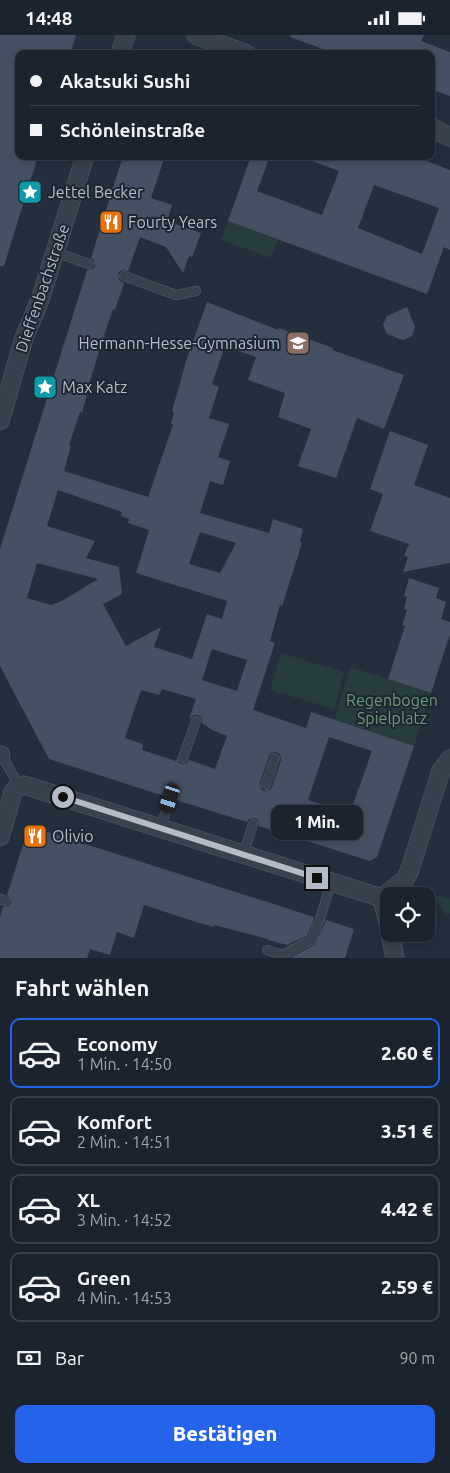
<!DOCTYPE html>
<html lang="de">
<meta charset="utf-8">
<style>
:root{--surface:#1b232e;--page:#242b36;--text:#f1f3f6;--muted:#a0a4aa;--line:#39404a;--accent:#2563eb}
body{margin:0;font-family:Ubuntu,sans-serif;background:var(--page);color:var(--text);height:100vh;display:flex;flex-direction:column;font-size:19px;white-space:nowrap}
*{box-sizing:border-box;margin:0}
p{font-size:16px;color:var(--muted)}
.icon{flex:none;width:28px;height:28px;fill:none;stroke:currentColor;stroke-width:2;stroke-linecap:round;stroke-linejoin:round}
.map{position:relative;height:923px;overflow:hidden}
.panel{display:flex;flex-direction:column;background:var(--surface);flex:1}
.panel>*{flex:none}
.hud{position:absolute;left:15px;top:15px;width:420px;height:110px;border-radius:10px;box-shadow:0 2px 8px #0003,0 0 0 1px var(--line);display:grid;align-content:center;height:110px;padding:0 15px;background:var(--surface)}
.controls{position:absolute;left:380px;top:852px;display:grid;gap:10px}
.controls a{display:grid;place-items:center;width:55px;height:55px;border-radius:10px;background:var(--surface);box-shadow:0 2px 8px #0003,0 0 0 1px var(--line);font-size:25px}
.end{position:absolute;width:22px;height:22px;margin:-11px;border:6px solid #b4bcc9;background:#111;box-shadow:0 0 0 2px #111}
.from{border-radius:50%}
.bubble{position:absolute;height:35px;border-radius:10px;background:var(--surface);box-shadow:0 2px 8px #0003,0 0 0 1px var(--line);font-size:16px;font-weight:800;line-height:35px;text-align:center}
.car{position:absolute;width:15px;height:30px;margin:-15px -8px;border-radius:6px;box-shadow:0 0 4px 1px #0007;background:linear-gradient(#222 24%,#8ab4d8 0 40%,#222 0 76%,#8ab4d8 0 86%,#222 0)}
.hud b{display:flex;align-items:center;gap:18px;height:48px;font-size:19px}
.hud b+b{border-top:1px solid var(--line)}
.hud i{width:12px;height:12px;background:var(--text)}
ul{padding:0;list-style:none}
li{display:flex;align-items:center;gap:15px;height:70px;margin:0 10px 8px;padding:0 5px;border:2px solid var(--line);border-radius:10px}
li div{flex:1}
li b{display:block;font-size:19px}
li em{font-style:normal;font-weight:800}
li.on{border-color:var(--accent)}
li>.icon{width:45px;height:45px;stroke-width:1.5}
h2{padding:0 15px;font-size:22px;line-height:60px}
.pay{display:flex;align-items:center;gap:12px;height:55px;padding:0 15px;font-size:19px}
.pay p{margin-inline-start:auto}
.cta{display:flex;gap:10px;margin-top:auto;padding:10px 15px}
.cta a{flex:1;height:58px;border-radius:10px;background:var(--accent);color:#fff;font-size:20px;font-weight:800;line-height:58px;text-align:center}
.status{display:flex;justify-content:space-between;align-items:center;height:35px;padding:0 25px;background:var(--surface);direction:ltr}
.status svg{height:14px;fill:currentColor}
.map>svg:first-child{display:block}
.green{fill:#263c3f}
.building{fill:#455162;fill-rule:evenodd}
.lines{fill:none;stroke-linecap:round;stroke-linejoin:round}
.lane-casing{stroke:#565f6c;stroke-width:10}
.street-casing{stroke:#565f6c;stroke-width:19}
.lane{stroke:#38414e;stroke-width:9}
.street{stroke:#38414e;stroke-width:18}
.route{stroke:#b4bcc9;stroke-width:6}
.labels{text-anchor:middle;stroke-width:4;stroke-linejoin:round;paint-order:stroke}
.poi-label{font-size:16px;fill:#b4bcc9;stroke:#1d2633;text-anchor:start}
.street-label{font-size:16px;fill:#b4bcc9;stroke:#1d2633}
.park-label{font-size:16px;fill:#6b9a76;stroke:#1d2633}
</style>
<div class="status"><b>14:48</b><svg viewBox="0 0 49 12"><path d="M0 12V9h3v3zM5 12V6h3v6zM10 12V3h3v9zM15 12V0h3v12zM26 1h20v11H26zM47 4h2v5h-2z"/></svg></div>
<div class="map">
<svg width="450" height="923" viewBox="0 0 450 923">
<rect width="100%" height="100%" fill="#242f3e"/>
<g class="green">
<path d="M228,186L278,204L271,223L221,205Z"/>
<path d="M281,618L344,637L334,674L270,655Z"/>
<path d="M350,632L431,658L414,711L335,685Z"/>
<path d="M437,860L450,864V878L445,880L436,863Z"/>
</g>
<g class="building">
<path d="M0,0H76L70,19H19V121H38L4,231H0Z"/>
<path d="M291,0H424L421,6L450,17V61L431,54V19H336L290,2Z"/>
<path d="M123,121H165L151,163L172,170L167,186L201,198L192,222L189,221L183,238L166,212L140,202L128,236L122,235L118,238L119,245L124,248L115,275L113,274L106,294L88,352H89L82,378L80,377L69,410H71L64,436L148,462L173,390L171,389L174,377L172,376L187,323L207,267L278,295L279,293L333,313L332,315L404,340L384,394L357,383L336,443L298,431L311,394L278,382L285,358L248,345L256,322L225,311L212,349L219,352L209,383L229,389L218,422L230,426L223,450L210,446L200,478L269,498L273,484L303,494L300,507L302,508L282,571L280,570L270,606L275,608L253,675L306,693L311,677L414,711L377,822L370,826L259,791L258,785L254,783L249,784L247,787L176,765L175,759L171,757L166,758L164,761L49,724L0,631V514L87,235L93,234L95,231L94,225L91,223ZM58,455L122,477L121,481L129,484L128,488L149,495L136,538L227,566L222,584L207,579L192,624L154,612L161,592L126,611L103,569L122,559L119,532L86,523L95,506L47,491ZM200,497L236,508L220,538L189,529ZM37,528L98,544L62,566L51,570L27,563ZM212,614L247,625L237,656L202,645ZM162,654L196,664L189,684L194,680H199L202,684V688L212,695L227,701L215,734L189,725L187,728L181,729L178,727L177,721L176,726L142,715L143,709L125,703L141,655L159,660ZM329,702L372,716L350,778L308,765ZM276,717L280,719L281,725L272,752L270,755L264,756L261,754L260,748L269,721L271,718Z"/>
<path d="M251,121H270L257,156L322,180L339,136L304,123V121H414L450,135V215L444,212L427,259L228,186ZM374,150L439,173L422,219L358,193Z"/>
<path d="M407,272L415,292L412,301L403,305L387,299L383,290L387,281Z"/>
<path d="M390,396L428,410L414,450L450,463V528L403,537L408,522L404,521L409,509L370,496L383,459L370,454Z"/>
<path d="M409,543L439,553L436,563L446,567L441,584L450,587V599L431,658L388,644L405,591L402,590L407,575L404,574L407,562L404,561Z"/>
<path d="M29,791L314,882V884L308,900L287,910L268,905V904L214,890V892L196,887L144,870L134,903L117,897L110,920L90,914L87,923H0V882L3,872L8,871L11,868L10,863L7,860Z"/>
<path d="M326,885L354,894L345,923H290L316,909Z"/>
</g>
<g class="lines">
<g class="lane-casing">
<g id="lane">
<path d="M55,217L89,229"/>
<path d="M124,241L176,260L196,256"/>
<path d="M1,719L19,751"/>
<path d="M183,723L196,686"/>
<path d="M266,750L275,723"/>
<path d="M160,794L170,763"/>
<path d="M243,820L253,789"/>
<path d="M0,864L5,866"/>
<path d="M320,884L331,848"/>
<path d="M267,915L282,920L313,904L318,889"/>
</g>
</g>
<g class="street-casing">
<g id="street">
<path d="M196,0L246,19"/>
<path d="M120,19L126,0"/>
<path d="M431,92L450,102"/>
<path d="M0,386L24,303L40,265L85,121"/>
<path d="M0,720H1"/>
<path d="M0,802L13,757L19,751L24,750L382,863"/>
<path d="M382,863L405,844L409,837L441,736L450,724"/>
<path d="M382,863L389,893"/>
<path d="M390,899L395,923"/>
</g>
</g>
<use href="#lane" class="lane"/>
<use href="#street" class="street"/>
</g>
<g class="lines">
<path class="route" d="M63,762L317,843"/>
</g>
<defs>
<g id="sight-square" transform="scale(1.25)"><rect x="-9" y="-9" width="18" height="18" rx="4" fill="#0f9aa8" stroke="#1d2633"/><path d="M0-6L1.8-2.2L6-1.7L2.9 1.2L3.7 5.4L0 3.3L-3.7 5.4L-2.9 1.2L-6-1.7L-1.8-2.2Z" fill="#fff"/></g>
<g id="restaurant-square" transform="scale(1.25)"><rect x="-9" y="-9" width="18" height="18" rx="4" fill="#e8710a" stroke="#1d2633"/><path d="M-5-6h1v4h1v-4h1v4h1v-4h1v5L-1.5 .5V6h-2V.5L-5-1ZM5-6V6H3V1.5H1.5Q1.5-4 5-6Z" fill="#fff"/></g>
<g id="school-square" transform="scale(1.25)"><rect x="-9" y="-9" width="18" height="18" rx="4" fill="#8d6e63" stroke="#1d2633"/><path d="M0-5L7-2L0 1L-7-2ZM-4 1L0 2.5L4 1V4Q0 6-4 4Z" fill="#fff"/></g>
</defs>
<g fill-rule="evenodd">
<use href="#sight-square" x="30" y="157"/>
<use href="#restaurant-square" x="111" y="187"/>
<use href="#school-square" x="298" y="308"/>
<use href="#sight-square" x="45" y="352"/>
<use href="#restaurant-square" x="35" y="801"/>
</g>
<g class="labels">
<g class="poi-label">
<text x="48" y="163">Jettel Becker</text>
<text x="128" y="193">Fourty Years</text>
<text x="280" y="314" text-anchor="end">Hermann-Hesse-Gymnasium</text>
<text x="62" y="358">Max Katz</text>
<text x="52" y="807">Olivio</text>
</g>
<g class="street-label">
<text transform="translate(42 253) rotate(-71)" y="6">Dieffenbachstraße</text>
</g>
<g class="park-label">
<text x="392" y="671">Regenbogen<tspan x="392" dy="18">Spielplatz</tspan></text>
</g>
</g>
</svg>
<div class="controls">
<a><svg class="icon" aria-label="locate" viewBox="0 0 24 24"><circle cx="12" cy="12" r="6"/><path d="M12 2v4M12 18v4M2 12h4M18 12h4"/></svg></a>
</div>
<i class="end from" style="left:63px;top:762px"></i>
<i class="end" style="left:317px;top:843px"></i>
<div class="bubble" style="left:271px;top:770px;width:92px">1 Min.</div>
<i class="car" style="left:170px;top:763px;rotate:198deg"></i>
<div class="hud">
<b><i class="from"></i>Akatsuki Sushi</b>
<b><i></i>Schönleinstraße</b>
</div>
</div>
<section class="panel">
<h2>Fahrt wählen</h2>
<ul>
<li class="on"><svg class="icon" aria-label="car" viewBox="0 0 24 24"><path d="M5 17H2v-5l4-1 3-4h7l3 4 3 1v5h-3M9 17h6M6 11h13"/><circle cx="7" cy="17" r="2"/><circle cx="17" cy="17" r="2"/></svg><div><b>Economy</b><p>1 Min. · 14:50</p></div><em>2.60 €</em></li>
<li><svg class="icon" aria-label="car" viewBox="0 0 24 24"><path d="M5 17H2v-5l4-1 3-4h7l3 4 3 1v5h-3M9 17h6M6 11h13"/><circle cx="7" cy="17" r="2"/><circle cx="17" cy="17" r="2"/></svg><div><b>Komfort</b><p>2 Min. · 14:51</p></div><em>3.51 €</em></li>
<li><svg class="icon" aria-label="car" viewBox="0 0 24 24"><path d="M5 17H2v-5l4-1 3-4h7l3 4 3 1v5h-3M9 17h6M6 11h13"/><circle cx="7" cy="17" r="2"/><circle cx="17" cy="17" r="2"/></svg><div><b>XL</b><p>3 Min. · 14:52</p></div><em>4.42 €</em></li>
<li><svg class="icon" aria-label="car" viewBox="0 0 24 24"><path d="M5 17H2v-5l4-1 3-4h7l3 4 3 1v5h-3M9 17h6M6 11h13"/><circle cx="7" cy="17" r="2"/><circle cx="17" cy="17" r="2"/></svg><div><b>Green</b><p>4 Min. · 14:53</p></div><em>2.59 €</em></li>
</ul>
<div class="pay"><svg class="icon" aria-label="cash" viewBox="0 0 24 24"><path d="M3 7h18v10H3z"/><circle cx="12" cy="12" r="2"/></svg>Bar<p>90 m</p></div>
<div class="cta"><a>Bestätigen</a></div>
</section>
